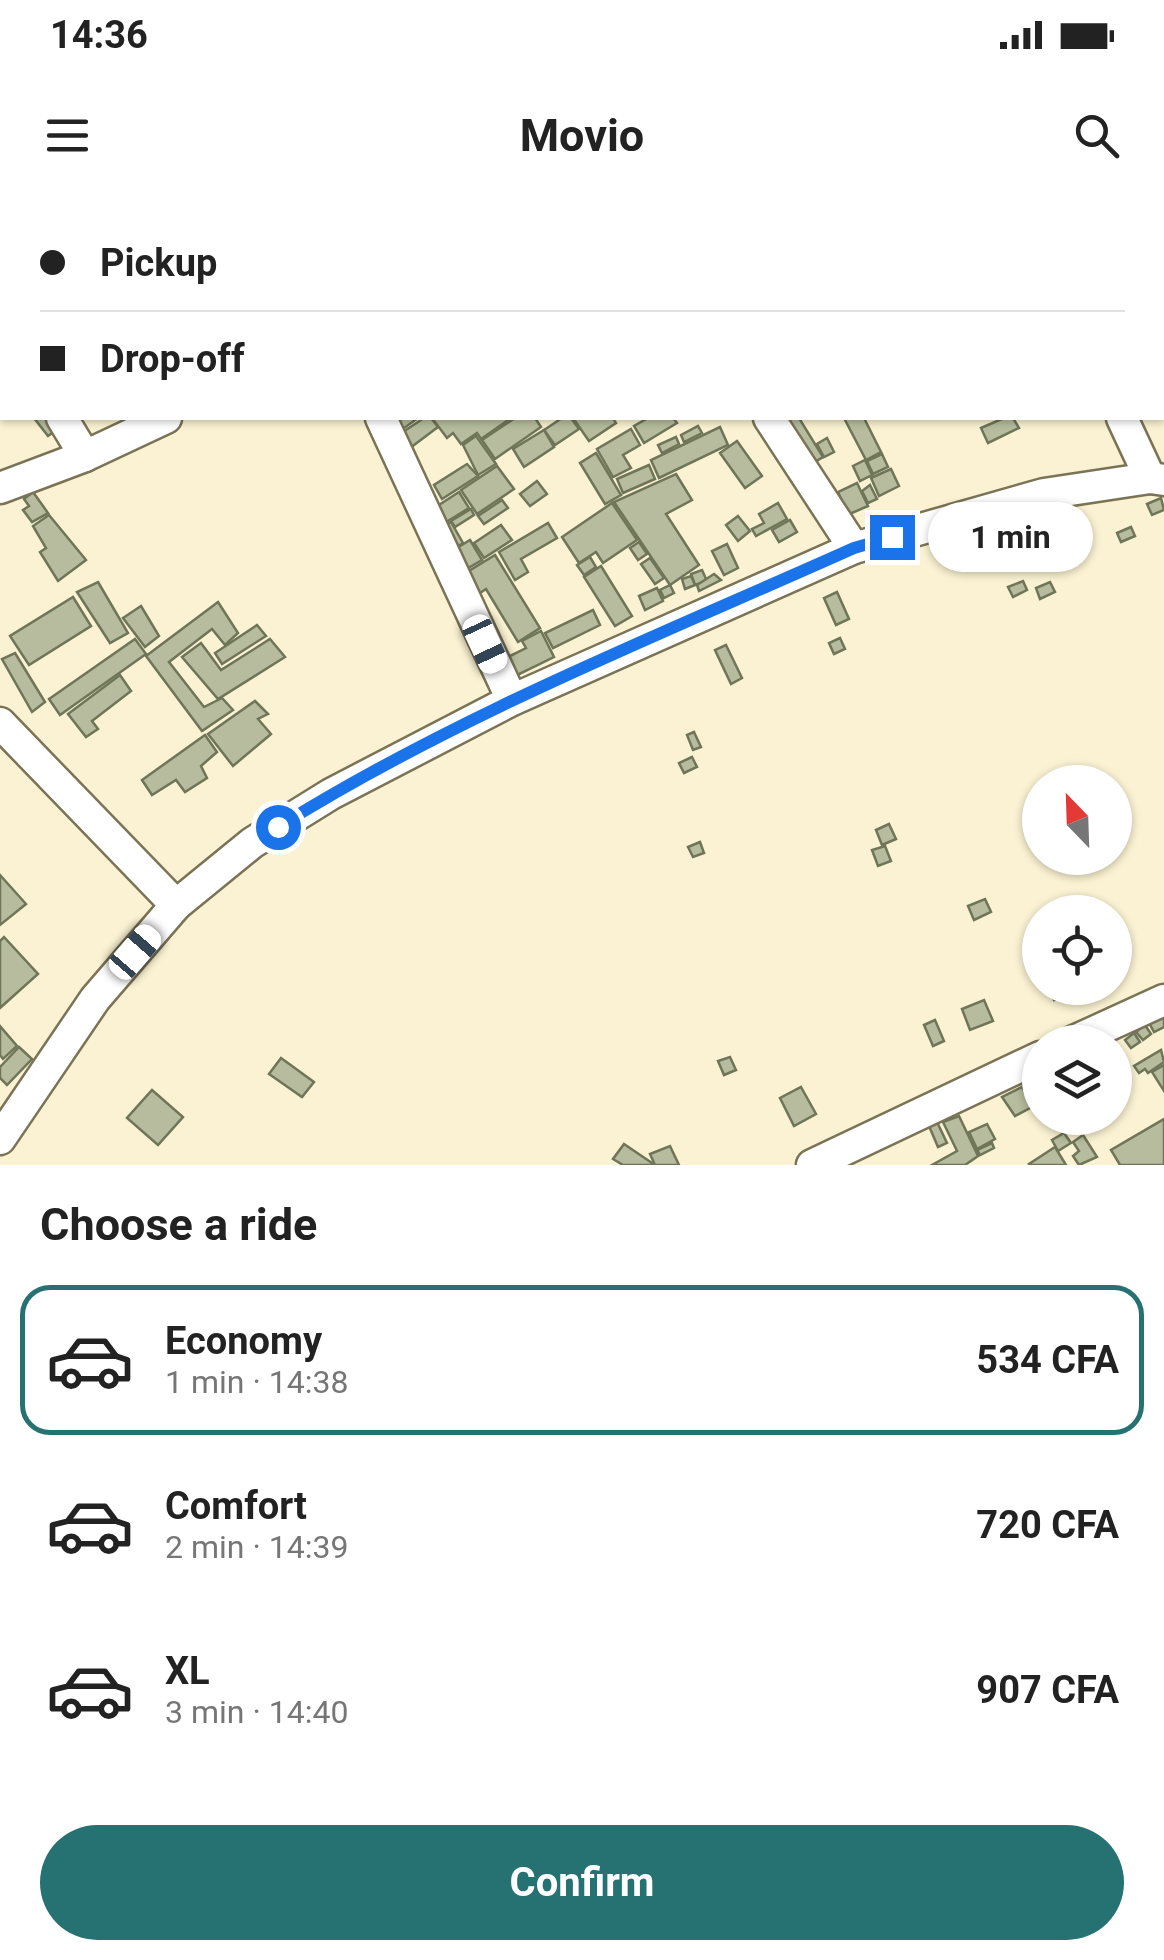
<!DOCTYPE html>
<meta charset="utf-8">
<style>
:root{--surface:#fff;--page:#f6f6f6;--text:#222;--muted:#767676;--line:#e0e0e0;--accent:#267172}
body{margin:0;font-family:Roboto,sans-serif;background:var(--page);color:var(--text);height:100vh;display:flex;flex-direction:column;font-size:38px;white-space:nowrap}
*{box-sizing:border-box;margin:0}
p{font-size:32px;color:var(--muted)}
.icon{flex:none;width:55px;height:55px;fill:none;stroke:currentColor;stroke-width:2;stroke-linecap:round;stroke-linejoin:round}
.map{position:relative;height:965px;overflow:hidden}
.details{display:flex;flex-direction:column;background:var(--surface);flex:1}
.details>*{flex:none}
.banner{position:absolute;left:0px;top:0px;width:1165px;height:220px;box-shadow:0 2px 8px #0004;display:grid;align-content:center;height:220px;padding:0 40px;background:var(--surface)}
.needle{width:65px;rotate:337deg}
.buttons{position:absolute;left:1022px;top:565px;display:grid;gap:20px}
.buttons a{display:grid;place-items:center;width:110px;height:110px;border-radius:50%;background:var(--surface);box-shadow:0 2px 8px #0004;font-size:50px}
.end{position:absolute;width:45px;height:45px;margin:-22px;border:12px solid #1a73e8;background:#fff;box-shadow:0 0 0 5px #fff}
.from{border-radius:50%}
.bubble{position:absolute;height:70px;border-radius:35px;background:var(--surface);box-shadow:0 2px 8px #0004;font-size:32px;font-weight:700;line-height:70px;text-align:center}
.car{position:absolute;width:30px;height:60px;margin:-30px -15px;border-radius:12px;box-shadow:0 0 8px 2px #0007;background:linear-gradient(#fff 24%,#345 0 40%,#fff 0 76%,#345 0 86%,#fff 0)}
.banner b{display:flex;align-items:center;gap:35px;height:95px;font-size:38px}
.banner b+b{border-top:2px solid var(--line)}
.banner i{width:25px;height:25px;background:var(--text)}
ul{padding:0;list-style:none}
li{display:flex;align-items:center;gap:30px;height:150px;margin:0 20px 15px;padding:0 20px;border:5px solid transparent;border-radius:30px}
li div{flex:1}
li b{display:block;font-size:38px}
li em{font-style:normal;font-weight:700}
li.on{border-color:var(--accent)}
li>.icon{width:90px;height:90px;stroke-width:1.5}
h2{padding:0 40px;font-size:45px;line-height:120px}
.action{display:flex;gap:20px;margin-top:auto;padding:20px 40px}
.action a{flex:1;height:115px;border-radius:60px;background:var(--accent);color:#fff;font-size:40px;font-weight:700;line-height:115px;text-align:center}
.status{display:flex;justify-content:space-between;align-items:center;height:70px;padding:0 50px;background:var(--surface);direction:ltr}
.status svg{height:28px;fill:currentColor}
header{display:flex;justify-content:space-between;align-items:center;height:130px;padding:0 40px;background:var(--surface);font-size:45px;font-weight:700}
.map>svg:first-child{display:block}
.building{fill:#b6bc9d;stroke:#6f7558;stroke-width:2.5}
.lines{fill:none;stroke-linecap:round;stroke-linejoin:round}
.minor-casing{stroke:#7a7356;stroke-width:35}
.minor{stroke:#fff;stroke-width:30}
.route{stroke:#1a73e8;stroke-width:12}
</style>
<div class="status"><b>14:36</b><svg viewBox="0 0 49 12"><path d="M0 12V9h3v3zM5 12V6h3v6zM10 12V3h3v9zM15 12V0h3v12zM26 1h20v11H26zM47 4h2v5h-2z"/></svg></div>
<header><svg class="icon" aria-label="menu" viewBox="0 0 24 24"><path d="M4 6h16M4 12h16M4 18h16"/></svg>Movio<svg class="icon" aria-label="search" viewBox="0 0 24 24"><circle cx="10" cy="10" r="6"/><path d="M15 15l6 6"/></svg></header>
<div class="map">
<svg width="1164" height="965" viewBox="0 0 1164 965">
<rect width="100%" height="100%" fill="#faf2d2"/>
<g class="building">
<path d="M428,0H470L472,2H425Z"/>
<path d="M34,218H73L48,236Z"/>
<path d="M383,218H418L393,236Z"/>
<path d="M424,218H431L438,227L402,254L394,238Z"/>
<path d="M432,218H511L481,239L477,233L461,244L453,233L447,238Z"/>
<path d="M515,218H535L541,227L495,259L482,240Z"/>
<path d="M562,218H571L579,229L555,245L544,230Z"/>
<path d="M573,218H613L616,223L589,241Z"/>
<path d="M648,218H673L677,223L644,243L634,226Z"/>
<path d="M786,218H799L823,257L805,268Z"/>
<path d="M844,218H864L881,252L866,260Z"/>
<path d="M1004,218H1013L1019,228L988,243L981,228Z"/>
<path d="M698,226L702,233L684,242L681,235Z"/>
<path d="M720,227L728,245L659,278L651,260Z"/>
<path d="M631,229L640,245L623,255L631,268L613,277L597,249Z"/>
<path d="M544,230L554,247L524,267L513,249Z"/>
<path d="M476,236L496,264L478,275L463,245Z"/>
<path d="M676,237L679,244L662,253L658,245Z"/>
<path d="M827,238L834,252L824,257L817,244Z"/>
<path d="M737,241L762,276L745,288L720,253Z"/>
<path d="M596,253L621,295L605,304L580,263Z"/>
<path d="M882,254L888,267L873,274L867,261Z"/>
<path d="M865,260L872,275L860,281L853,266Z"/>
<path d="M467,264L478,276L442,299L434,285Z"/>
<path d="M649,265L655,279L623,293L617,279Z"/>
<path d="M497,266L514,289L477,314L461,290Z"/>
<path d="M891,269L899,286L879,296L871,278Z"/>
<path d="M676,274L692,300L666,314L699,365L670,385L614,302Z"/>
<path d="M537,281L547,294L530,306L520,294Z"/>
<path d="M857,283L868,306L838,319L831,304L841,299L838,292Z"/>
<path d="M870,285L877,299L868,303L862,291Z"/>
<path d="M33,292L48,313L32,322L23,310L29,306L24,299Z"/>
<path d="M459,292L469,308L435,329L425,314Z"/>
<path d="M1161,298L1164,310L1152,315L1147,304Z"/>
<path d="M502,300L508,308L484,324L478,316Z"/>
<path d="M612,303L637,340L603,363L596,352L579,363L562,337Z"/>
<path d="M778,303L787,319L756,336L752,329L764,323L759,314Z"/>
<path d="M471,309L474,315L455,327L451,321Z"/>
<path d="M49,315L86,360L58,381L40,352L46,348L33,326Z"/>
<path d="M738,316L750,331L738,341L726,325Z"/>
<path d="M790,320L797,332L779,342L772,330Z"/>
<path d="M451,322L463,343L449,352L436,331Z"/>
<path d="M548,323L557,338L521,359L528,372L515,380L499,352Z"/>
<path d="M501,325L512,340L484,358L474,343Z"/>
<path d="M1131,327L1135,336L1121,342L1117,333Z"/>
<path d="M470,340L482,360L456,375L444,356Z"/>
<path d="M639,342L647,354L638,360L630,348Z"/>
<path d="M727,344L738,368L724,375L712,351Z"/>
<path d="M495,355L540,428L518,442L486,389L477,395L451,382Z"/>
<path d="M590,357L596,367L584,375L577,365Z"/>
<path d="M650,358L664,378L655,384L641,364Z"/>
<path d="M601,366L632,416L615,426L584,377Z"/>
<path d="M702,370L707,381L695,385L691,374Z"/>
<path d="M714,374L721,380L699,391L697,385Z"/>
<path d="M691,376L695,385L685,389L682,379Z"/>
<path d="M1023,381L1027,390L1013,397L1008,387Z"/>
<path d="M98,382L128,433L110,443L77,392Z"/>
<path d="M1050,382L1055,392L1040,399L1036,388Z"/>
<path d="M670,385L674,393L664,398L660,390Z"/>
<path d="M657,388L663,401L645,410L639,396Z"/>
<path d="M837,392L849,419L836,425L824,398Z"/>
<path d="M73,397L91,426L29,465L10,436Z"/>
<path d="M218,402L238,433L225,445L212,429L169,462L204,507L222,498L233,510L202,531L146,456Z"/>
<path d="M141,406L159,436L145,447L123,418Z"/>
<path d="M593,410L600,425L553,448L545,433Z"/>
<path d="M257,425L266,436L222,464L215,453Z"/>
<path d="M541,431L554,457L507,480L498,462L526,448L522,441Z"/>
<path d="M840,438L845,449L834,454L829,443Z"/>
<path d="M135,439L146,454L60,515L49,499Z"/>
<path d="M270,439L285,457L218,499L182,457L201,443L221,470Z"/>
<path d="M726,445L742,478L731,484L715,450Z"/>
<path d="M15,453L45,502L32,512L2,459Z"/>
<path d="M120,475L131,491L92,521L98,529L86,537L68,514Z"/>
<path d="M255,501L268,514L258,519L271,534L233,566L208,534Z"/>
<path d="M694,532L701,547L693,550L687,535Z"/>
<path d="M205,535L217,552L201,566L207,578L185,592L176,580L152,595L142,580Z"/>
<path d="M692,557L697,567L684,573L679,563Z"/>
<path d="M889,624L896,639L882,645L876,630Z"/>
<path d="M700,642L704,653L693,657L688,647Z"/>
<path d="M885,646L891,661L878,666L872,650Z"/>
<path d="M0,675L26,704L0,725Z"/>
<path d="M985,699L991,712L974,720L968,706Z"/>
<path d="M4,737L38,774L0,808V741Z"/>
<path d="M1049,788H1083L1054,800Z"/>
<path d="M984,800L993,821L970,830L962,809Z"/>
<path d="M1164,810V827L1154,832L1147,819Z"/>
<path d="M935,820L944,841L933,846L924,825Z"/>
<path d="M1145,825L1151,834L1143,840L1136,832Z"/>
<path d="M0,826L17,846L3,859L0,855Z"/>
<path d="M1134,833L1140,842L1131,848L1125,840Z"/>
<path d="M19,847L32,859L7,885L0,878V867Z"/>
<path d="M1161,850L1164,862L1148,873L1145,869L1139,873L1134,866Z"/>
<path d="M730,857L736,870L724,875L718,861Z"/>
<path d="M281,858L314,882L302,897L269,874Z"/>
<path d="M1164,865V891L1152,872Z"/>
<path d="M1040,875V894L1038,891L1029,896L1023,886Z"/>
<path d="M801,887L816,914L794,926L780,898Z"/>
<path d="M1022,887L1032,907L1015,916L1002,897Z"/>
<path d="M152,890L183,917L158,945L127,918Z"/>
<path d="M959,916L978,956L965,965H932L957,951L943,922Z"/>
<path d="M1164,919V965H1120L1111,950Z"/>
<path d="M937,922L947,943L938,947L929,926Z"/>
<path d="M987,924L995,939L977,949L969,932Z"/>
<path d="M1064,933L1071,943L1058,951L1052,940Z"/>
<path d="M1083,935L1097,957L1079,965L1073,956L1079,951L1073,942Z"/>
<path d="M992,943L994,948L980,955L977,950Z"/>
<path d="M624,944L655,965H623L613,959Z"/>
<path d="M670,946L679,965H655L650,954Z"/>
<path d="M1055,947L1066,965H1030L1029,964Z"/>
</g>
<g class="lines">
<g class="minor-casing">
<g id="minor">
<path d="M281,0L282,2"/>
<path d="M1020,0L1022,2"/>
<path d="M606,2L611,0"/>
<path d="M984,2L988,0"/>
<path d="M0,111L2,116"/>
<path d="M62,218L85,256"/>
<path d="M381,218L512,500"/>
<path d="M769,218L854,348"/>
<path d="M1122,218L1150,278"/>
<path d="M0,288L85,256L166,218"/>
<path d="M0,523L176,705"/>
<path d="M1072,842L1164,800"/>
<path d="M0,939L95,799L176,705L252,643L331,594L512,500L854,348L1044,294L1150,278L1164,280"/>
<path d="M812,965L1040,857"/>
</g>
</g>
<use href="#minor" class="minor"/>
</g>
<g class="lines">
<path class="route" d="M278,627C459,514 660,435 854,348L892,337"/>
</g>
</svg>
<div class="buttons">
<a><svg class="needle" viewBox="-14 -14 28 28"><path d="M0-13l5 13h-10z" fill="#e53935"/><path d="M0 13l5-13h-10z" fill="#767676"/></svg></a>
<a><svg class="icon" aria-label="locate" viewBox="0 0 24 24"><circle cx="12" cy="12" r="6"/><path d="M12 2v4M12 18v4M2 12h4M18 12h4"/></svg></a>
<a><svg class="icon" aria-label="layers" viewBox="0 0 24 24"><path d="M12 4l9 5-9 5-9-5zM3 14l9 5 9-5"/></svg></a>
</div>
<i class="end from" style="left:278px;top:627px"></i>
<i class="end" style="left:892px;top:337px"></i>
<div class="bubble" style="left:928px;top:302px;width:165px">1 min</div>
<i class="car" style="left:485px;top:444px;rotate:155deg"></i>
<i class="car" style="left:135px;top:752px;rotate:41deg"></i>
<div class="banner">
<b><i class="from"></i>Pickup</b>
<b><i></i>Drop-off</b>
</div>
</div>
<section class="details">
<h2>Choose a ride</h2>
<ul>
<li class="on"><svg class="icon" aria-label="car" viewBox="0 0 24 24"><path d="M5 17H2v-5l4-1 3-4h7l3 4 3 1v5h-3M9 17h6M6 11h13"/><circle cx="7" cy="17" r="2"/><circle cx="17" cy="17" r="2"/></svg><div><b>Economy</b><p>1 min · 14:38</p></div><em>534 CFA</em></li>
<li><svg class="icon" aria-label="car" viewBox="0 0 24 24"><path d="M5 17H2v-5l4-1 3-4h7l3 4 3 1v5h-3M9 17h6M6 11h13"/><circle cx="7" cy="17" r="2"/><circle cx="17" cy="17" r="2"/></svg><div><b>Comfort</b><p>2 min · 14:39</p></div><em>720 CFA</em></li>
<li><svg class="icon" aria-label="car" viewBox="0 0 24 24"><path d="M5 17H2v-5l4-1 3-4h7l3 4 3 1v5h-3M9 17h6M6 11h13"/><circle cx="7" cy="17" r="2"/><circle cx="17" cy="17" r="2"/></svg><div><b>XL</b><p>3 min · 14:40</p></div><em>907 CFA</em></li>
</ul>
<div class="action"><a>Confirm</a></div>
</section>
